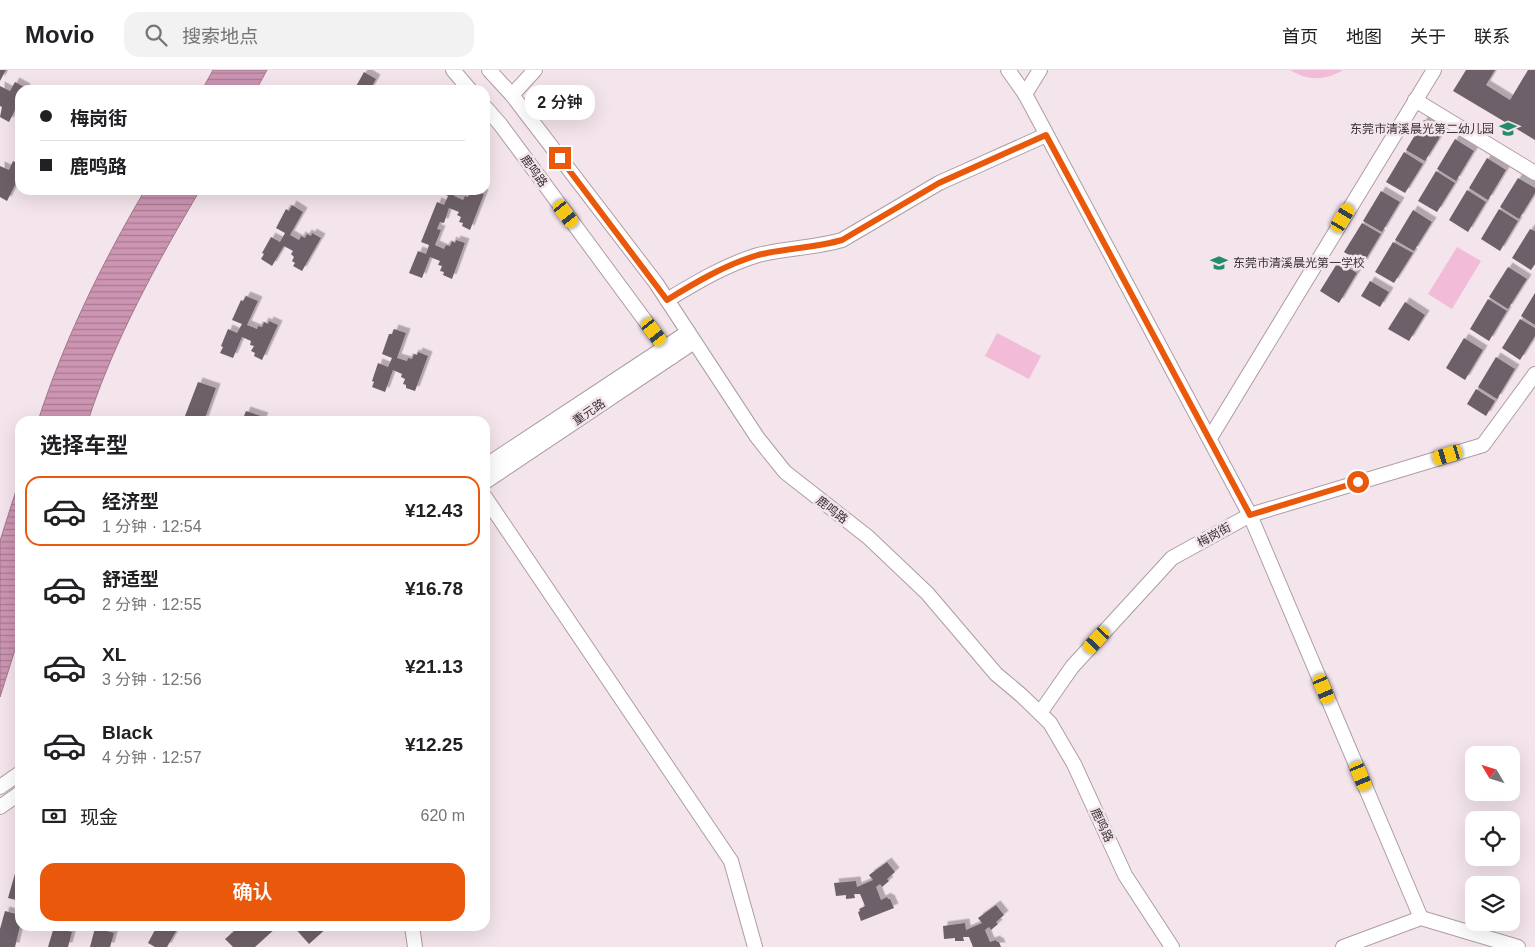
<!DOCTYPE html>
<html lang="zh">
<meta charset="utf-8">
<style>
:root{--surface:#fff;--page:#f2f2f2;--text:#202124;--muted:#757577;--line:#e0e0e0;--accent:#ea580c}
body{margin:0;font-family:Arial,"Noto Sans SC",sans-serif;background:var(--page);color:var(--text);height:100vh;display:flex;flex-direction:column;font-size:19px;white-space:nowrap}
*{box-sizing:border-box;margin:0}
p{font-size:16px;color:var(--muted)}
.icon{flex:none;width:28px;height:28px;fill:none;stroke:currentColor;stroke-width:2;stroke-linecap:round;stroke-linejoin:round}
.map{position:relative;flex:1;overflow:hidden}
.side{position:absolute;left:15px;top:346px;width:475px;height:515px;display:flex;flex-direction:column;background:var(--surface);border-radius:15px;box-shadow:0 5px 20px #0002}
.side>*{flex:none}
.hud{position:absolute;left:15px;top:15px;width:475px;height:110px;border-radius:15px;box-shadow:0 5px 20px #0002;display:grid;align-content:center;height:110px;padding:0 25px;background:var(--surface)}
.needle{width:32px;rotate:308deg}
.fabs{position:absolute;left:1465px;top:676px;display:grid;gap:10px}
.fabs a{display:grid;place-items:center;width:55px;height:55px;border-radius:10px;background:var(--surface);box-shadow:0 5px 20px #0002;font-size:25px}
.end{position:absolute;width:22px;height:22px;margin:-11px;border:6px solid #ea580c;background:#fff;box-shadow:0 0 0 2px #fff}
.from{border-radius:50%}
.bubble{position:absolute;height:35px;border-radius:15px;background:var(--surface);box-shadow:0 5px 20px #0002;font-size:16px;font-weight:600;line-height:35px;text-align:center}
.car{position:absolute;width:15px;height:30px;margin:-15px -8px;border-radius:6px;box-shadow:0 0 4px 1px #0007;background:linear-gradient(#f5c518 24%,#345 0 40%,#f5c518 0 76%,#345 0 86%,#f5c518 0)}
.hud b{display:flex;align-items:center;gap:18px;height:48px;font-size:19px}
.hud b+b{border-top:1px solid var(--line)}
.hud i{width:12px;height:12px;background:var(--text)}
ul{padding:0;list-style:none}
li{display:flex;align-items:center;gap:15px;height:70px;margin:0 10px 8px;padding:0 15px;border:2px solid transparent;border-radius:15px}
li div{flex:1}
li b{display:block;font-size:19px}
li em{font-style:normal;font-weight:600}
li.on{border-color:var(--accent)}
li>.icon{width:45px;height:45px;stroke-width:1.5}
h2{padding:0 25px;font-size:22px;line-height:60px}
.pay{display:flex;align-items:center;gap:12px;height:55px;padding:0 25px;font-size:19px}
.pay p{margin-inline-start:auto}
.button{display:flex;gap:10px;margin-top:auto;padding:10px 25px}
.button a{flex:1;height:58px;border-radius:15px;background:var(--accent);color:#fff;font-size:20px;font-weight:600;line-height:58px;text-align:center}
header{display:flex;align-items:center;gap:30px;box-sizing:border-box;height:70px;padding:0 25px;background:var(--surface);border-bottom:1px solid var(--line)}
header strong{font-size:24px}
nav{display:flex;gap:28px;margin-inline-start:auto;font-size:18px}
.search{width:350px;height:45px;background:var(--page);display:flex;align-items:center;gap:12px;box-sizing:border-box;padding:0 18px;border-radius:15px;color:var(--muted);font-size:19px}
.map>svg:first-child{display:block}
.park{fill:#f2bcd8}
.water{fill:url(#water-rules);stroke:#a1778c}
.building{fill:#6e6067;filter:url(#shadow)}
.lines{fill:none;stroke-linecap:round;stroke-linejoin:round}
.minor-casing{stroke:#ac9da4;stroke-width:16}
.minor{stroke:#fff;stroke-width:14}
.route{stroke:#ea580c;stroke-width:6}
.labels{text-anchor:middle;stroke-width:5;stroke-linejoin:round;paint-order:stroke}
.poi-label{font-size:12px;fill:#393235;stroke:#f4e4ec;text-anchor:end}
.street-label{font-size:12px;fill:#393235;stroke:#f4e4ec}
</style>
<header>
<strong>Movio</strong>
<div class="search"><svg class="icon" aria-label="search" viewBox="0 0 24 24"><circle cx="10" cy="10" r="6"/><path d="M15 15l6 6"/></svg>搜索地点</div>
<nav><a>首页</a><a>地图</a><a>关于</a><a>联系</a></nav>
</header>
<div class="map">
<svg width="1535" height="877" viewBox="0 0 1535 877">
<defs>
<pattern id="water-rules" width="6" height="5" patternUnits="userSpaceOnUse" patternTransform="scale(1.25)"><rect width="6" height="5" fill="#cd95b2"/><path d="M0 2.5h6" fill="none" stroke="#a77a92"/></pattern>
<filter id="shadow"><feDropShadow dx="4.5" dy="-4.5" stdDeviation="0" flood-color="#0004"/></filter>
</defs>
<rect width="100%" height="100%" fill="#f4e4ec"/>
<g class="park">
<path d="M1290,0H1343C1325,11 1308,11 1290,0Z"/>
<path d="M1457,177L1481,191L1452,239L1428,224Z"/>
<path d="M997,263L1041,286L1029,309L985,286Z"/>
</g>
<g class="water">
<path d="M213,0H267L256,20H202Z"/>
<path d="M145,120H200C157,193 114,270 88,351H38C64,270 102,193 145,120Z"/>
<path d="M20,408V564L0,627V471Z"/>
</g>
<g class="building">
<path d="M0,0H6L0,11Z"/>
<path d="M1466,0H1495L1486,15L1510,30L1528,0H1535V70L1453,21Z"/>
<path d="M364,2L376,9L370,20H354Z"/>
<path d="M15,12L26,18L25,20H20V30L9,52L0,47L2,37L0,36V16L10,21Z"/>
<path d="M1424,50L1443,62L1425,91L1406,80Z"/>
<path d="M1455,69L1474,81L1456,111L1437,99Z"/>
<path d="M1404,82L1423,94L1405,123L1386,112Z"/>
<path d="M1487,88L1506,100L1488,130L1469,118Z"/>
<path d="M13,91L20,95V105L7,131L0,127V96L9,100Z"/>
<path d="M1436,101L1455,113L1437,142L1418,131Z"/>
<path d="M1518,108L1535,118V123L1519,149L1500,137Z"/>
<path d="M441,120H456L454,126L463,130L465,126L468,127L470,122L474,124L475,121L484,124L470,160L462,156L463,153L459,152L461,147L457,145L459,142L449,138L444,153L440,152L437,159L441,160L435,175L444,179L446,175L450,176L452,171L455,173L456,170L465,173L452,209L443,205L444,202L440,201L442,196L438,195L440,191L430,187L422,208L409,203L418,181L426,184L429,175L421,172L437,132L444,135L448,126L440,122Z"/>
<path d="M1467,120L1486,132L1468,162L1449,150Z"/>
<path d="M1381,121L1400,132L1382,162L1363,151Z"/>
<path d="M292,135L303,142L290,165L299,170L301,166L305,168L307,164L311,166L312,163L321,168L302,201L293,196L295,193L292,191L294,187L291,184L293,181L284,176L272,196L261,189L264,184L262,183L271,167L280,172L285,163L276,158L286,139L289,141Z"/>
<path d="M1499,139L1518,151L1500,181L1481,169Z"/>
<path d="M1413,140L1432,152L1414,181L1395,170Z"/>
<path d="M1362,153L1381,164L1363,194L1344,182Z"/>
<path d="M1530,159L1535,161V194L1531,200L1512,188Z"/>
<path d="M1393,172L1413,183L1394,213L1375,202Z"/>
<path d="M1338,192L1357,203L1339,233L1320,221Z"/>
<path d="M1508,197L1527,209L1508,239L1489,227Z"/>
<path d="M1370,211L1389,222L1380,237L1361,226Z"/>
<path d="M1535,223V255L1521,246Z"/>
<path d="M246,226L258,231L247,255L257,259L258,256L262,257L264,252L268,254L269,251L278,255L262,290L254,286L255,283L251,281L254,276L250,275L251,271L242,267L233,288L220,283L223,277L221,276L228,259L237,263L242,254L232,250L241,230L243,231Z"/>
<path d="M1488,229L1507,241L1489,271L1470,259Z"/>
<path d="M1405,232L1425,245L1409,271L1388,259Z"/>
<path d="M1520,249L1535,258V266L1520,290L1502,278Z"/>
<path d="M394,259L406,263L397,288L407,291L408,288L412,289L414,284L417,285L418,282L428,286L415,321L406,318V315L403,314L405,309L401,307L402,304L393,300L385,322L372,317L374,312L372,311L378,293L388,297L392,288L382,284L389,264H392Z"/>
<path d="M1464,268L1483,280L1465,310L1446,298Z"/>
<path d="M1496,287L1515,299L1497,329L1478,317Z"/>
<path d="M198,312L216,318L204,351L185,346Z"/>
<path d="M1476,319L1495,331L1486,346L1467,334Z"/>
<path d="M246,341L264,347L262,351H242Z"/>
<path d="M887,792L895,802L887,809L889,811L882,817L880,814L876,817L881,830L887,827L888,829H890L894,838L861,851L858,842L860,841L859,839L865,836L860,824H854L855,828L846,829V825L836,826L834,813L856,811L857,817L873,810L869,805Z"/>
<path d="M18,793L20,794V831L8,828Z"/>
<path d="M996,835L1004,845L996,852L998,854L991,860L989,857L985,860L990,872L996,870L997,872H999L1001,877H973L969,867H963L964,871H955V868L944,869L943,856L965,853L966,860L982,853L978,848Z"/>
<path d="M5,841L20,845V856L15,877H0V859Z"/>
<path d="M157,856H179L167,877H155L148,873Z"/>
<path d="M240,856H278L255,877H233L225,869Z"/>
<path d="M293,856H329L309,874Z"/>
<path d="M54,857L72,862L68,877H48Z"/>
<path d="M95,858L114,863L110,877H90Z"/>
</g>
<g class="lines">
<g class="minor-casing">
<g id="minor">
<path d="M453,0L470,20"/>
<path d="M489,0L512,25L656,213L757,367L785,402L868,467L927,523L996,604L1021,625L1050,653L1074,694L1125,805L1172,877"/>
<path d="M1008,0L1025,24L1250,445L1421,848"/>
<path d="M1025,24L1040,0"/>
<path d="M512,25L535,0"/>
<path d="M1415,30L1535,103"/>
<path d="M485,37L500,54L672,287"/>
<path d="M667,230C697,212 725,195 758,185C786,178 815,178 842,170L939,113L1046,65"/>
<path d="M1210,368L1434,0"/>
<path d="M485,396L688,262"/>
<path d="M485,412L694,272"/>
<path d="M485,427L731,791L755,877"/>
<path d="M1040,643L1072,597L1172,488L1250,445L1483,375L1535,304"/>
<path d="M0,717L20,703"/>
<path d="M0,737L20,723"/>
<path d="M412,856L415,877"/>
<path d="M1343,877L1421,848L1518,877"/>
</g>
</g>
<use href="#minor" class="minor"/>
</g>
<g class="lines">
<path class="route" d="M560,88L667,230C696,212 725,195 758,185C786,178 815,178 842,170L939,113L1046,65L1250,445L1358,412"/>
</g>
<defs>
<g id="school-bare" transform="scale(1.35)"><path d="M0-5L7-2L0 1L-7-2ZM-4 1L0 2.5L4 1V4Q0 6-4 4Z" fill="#238d6b" stroke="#f4e4ec" stroke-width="2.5" paint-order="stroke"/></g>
</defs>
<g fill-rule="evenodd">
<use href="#school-bare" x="1508" y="59"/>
<use href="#school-bare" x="1219" y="193"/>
</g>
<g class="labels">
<g class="poi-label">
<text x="1494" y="63">东莞市清溪晨光第二幼儿园</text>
<text x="1233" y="197" text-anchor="start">东莞市清溪晨光第一学校</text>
</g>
<g class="street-label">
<text transform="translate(534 101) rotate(54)" y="4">鹿鸣路</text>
<text transform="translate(589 342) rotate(-34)" y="4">重元路</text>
<text transform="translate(832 440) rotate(38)" y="4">鹿鸣路</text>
<text transform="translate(1214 465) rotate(-29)" y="4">梅岗街</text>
<text transform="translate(1102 755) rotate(65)" y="4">鹿鸣路</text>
</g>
</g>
</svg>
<div class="fabs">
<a><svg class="needle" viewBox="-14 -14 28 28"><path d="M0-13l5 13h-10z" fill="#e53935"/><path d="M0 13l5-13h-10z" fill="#757577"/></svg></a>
<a><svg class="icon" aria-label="locate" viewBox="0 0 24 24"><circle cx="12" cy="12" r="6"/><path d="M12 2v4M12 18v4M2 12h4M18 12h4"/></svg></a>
<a><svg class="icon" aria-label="layers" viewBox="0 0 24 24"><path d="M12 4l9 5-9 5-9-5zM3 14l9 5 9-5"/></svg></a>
</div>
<i class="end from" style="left:1358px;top:412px"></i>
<i class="end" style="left:560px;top:88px"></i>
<div class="bubble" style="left:525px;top:15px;width:70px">2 分钟</div>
<i class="car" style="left:566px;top:144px;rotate:143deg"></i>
<i class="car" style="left:1343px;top:148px;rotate:31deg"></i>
<i class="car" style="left:654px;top:262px;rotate:143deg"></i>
<i class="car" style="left:1448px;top:385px;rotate:253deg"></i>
<i class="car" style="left:1097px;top:570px;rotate:223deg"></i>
<i class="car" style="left:1324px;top:619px;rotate:157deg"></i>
<i class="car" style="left:1361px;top:706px;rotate:157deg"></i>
<div class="hud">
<b><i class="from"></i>梅岗街</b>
<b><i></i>鹿鸣路</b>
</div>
<section class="side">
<h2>选择车型</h2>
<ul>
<li class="on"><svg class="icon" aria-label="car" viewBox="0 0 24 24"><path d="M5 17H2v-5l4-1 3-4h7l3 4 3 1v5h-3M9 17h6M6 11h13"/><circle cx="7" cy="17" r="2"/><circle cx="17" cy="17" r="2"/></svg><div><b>经济型</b><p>1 分钟 · 12:54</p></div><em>¥12.43</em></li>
<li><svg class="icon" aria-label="car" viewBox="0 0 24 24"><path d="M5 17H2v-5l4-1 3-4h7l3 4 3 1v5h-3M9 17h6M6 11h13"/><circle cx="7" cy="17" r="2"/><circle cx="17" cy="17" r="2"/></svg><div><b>舒适型</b><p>2 分钟 · 12:55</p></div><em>¥16.78</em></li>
<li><svg class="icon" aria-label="car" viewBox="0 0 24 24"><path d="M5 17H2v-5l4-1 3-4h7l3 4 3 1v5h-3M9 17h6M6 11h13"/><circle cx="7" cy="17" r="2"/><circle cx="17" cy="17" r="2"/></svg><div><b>XL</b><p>3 分钟 · 12:56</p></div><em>¥21.13</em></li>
<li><svg class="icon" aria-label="car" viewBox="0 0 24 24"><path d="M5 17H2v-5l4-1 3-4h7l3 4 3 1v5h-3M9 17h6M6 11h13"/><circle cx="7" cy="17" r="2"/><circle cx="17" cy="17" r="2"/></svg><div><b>Black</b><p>4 分钟 · 12:57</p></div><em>¥12.25</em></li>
</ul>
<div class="pay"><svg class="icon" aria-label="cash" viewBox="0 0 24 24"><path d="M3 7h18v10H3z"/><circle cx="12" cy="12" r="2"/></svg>现金<p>620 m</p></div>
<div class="button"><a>确认</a></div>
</section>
</div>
